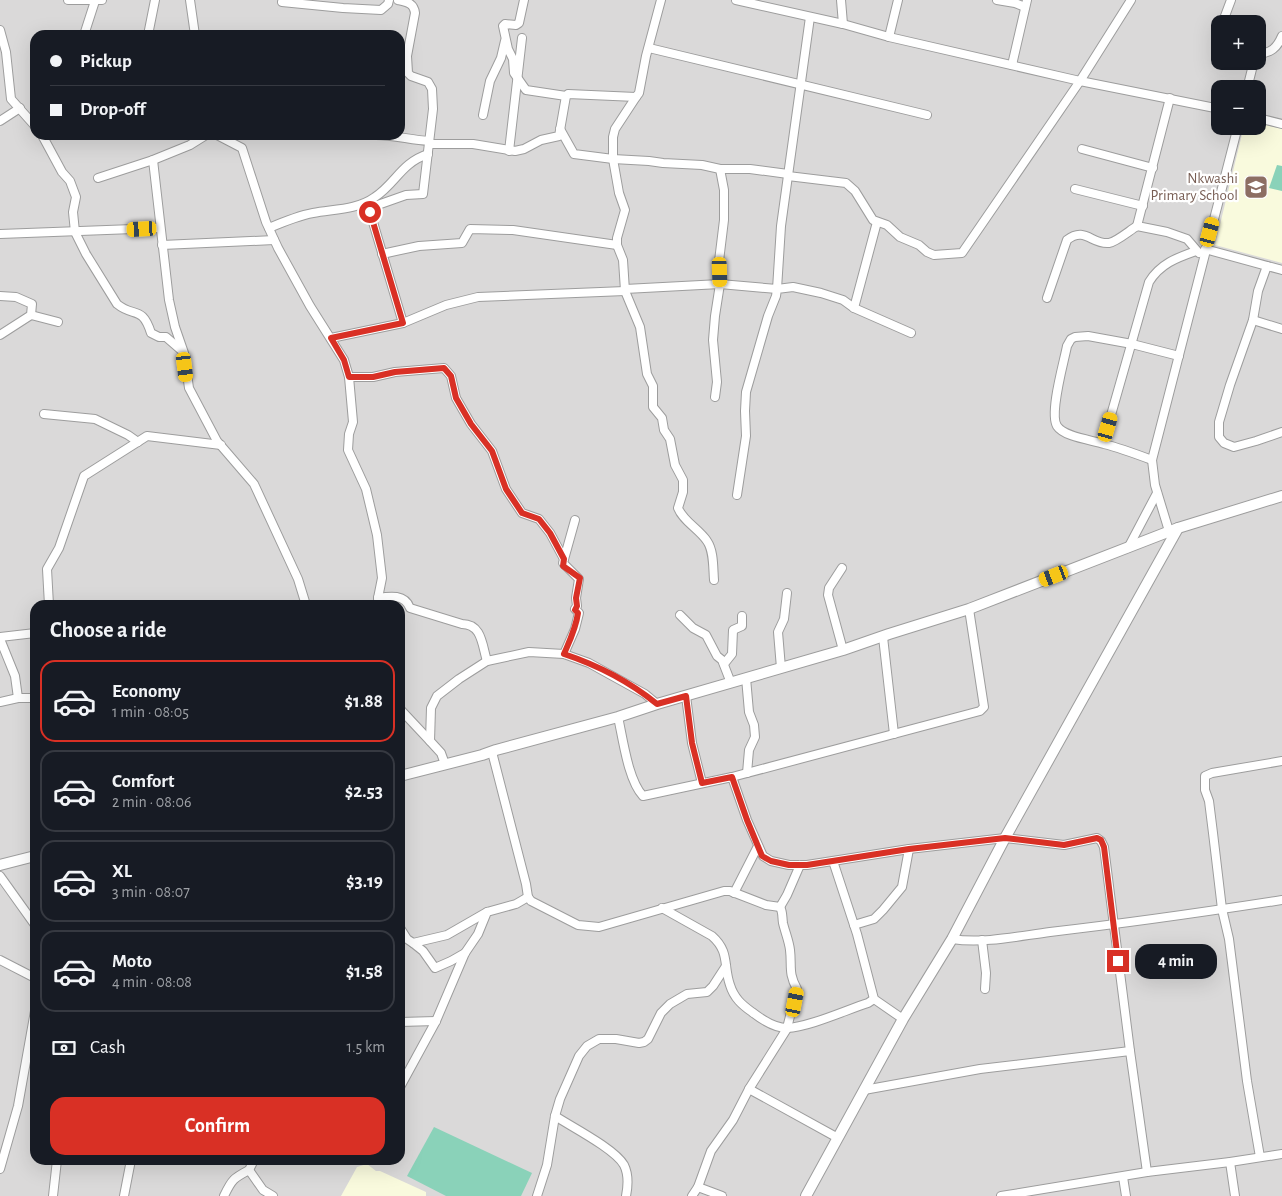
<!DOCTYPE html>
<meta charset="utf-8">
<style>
:root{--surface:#171b24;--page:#20242c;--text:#f1f3f6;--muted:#9ea1a6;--line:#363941;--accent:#d93025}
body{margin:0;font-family:"Alegreya Sans",sans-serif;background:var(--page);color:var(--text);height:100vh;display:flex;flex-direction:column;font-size:19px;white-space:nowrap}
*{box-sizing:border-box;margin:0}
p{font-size:16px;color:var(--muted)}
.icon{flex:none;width:28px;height:28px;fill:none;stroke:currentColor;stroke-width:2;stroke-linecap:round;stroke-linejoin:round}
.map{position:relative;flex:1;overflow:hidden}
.sheet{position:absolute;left:30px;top:600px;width:375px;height:565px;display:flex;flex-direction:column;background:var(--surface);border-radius:15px;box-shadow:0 5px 20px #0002}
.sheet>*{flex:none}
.top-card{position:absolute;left:30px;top:30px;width:375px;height:110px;border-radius:15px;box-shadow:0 5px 20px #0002;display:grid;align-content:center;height:110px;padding:0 20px;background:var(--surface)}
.fabs{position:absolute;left:1211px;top:15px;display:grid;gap:10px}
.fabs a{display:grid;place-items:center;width:55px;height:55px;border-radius:10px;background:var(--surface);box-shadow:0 5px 20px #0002;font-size:25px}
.end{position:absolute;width:22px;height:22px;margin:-11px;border:6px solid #d93025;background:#fff;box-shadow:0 0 0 2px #fff}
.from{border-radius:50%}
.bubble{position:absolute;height:35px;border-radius:15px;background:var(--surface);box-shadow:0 5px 20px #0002;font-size:16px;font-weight:600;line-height:35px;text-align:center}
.car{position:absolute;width:15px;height:30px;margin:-15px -8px;border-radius:6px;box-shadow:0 0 4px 1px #0007;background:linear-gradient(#f5c518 24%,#345 0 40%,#f5c518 0 76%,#345 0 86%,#f5c518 0)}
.top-card b{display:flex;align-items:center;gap:18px;height:48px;font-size:19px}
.top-card b+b{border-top:1px solid var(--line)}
.top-card i{width:12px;height:12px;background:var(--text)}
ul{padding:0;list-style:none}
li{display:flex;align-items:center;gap:15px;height:82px;margin:0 10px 8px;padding:0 10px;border:2px solid var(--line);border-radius:15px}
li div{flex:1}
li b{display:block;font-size:19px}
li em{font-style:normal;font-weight:600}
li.selected{border-color:var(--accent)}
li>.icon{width:45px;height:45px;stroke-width:1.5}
h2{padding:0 20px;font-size:22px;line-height:60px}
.pay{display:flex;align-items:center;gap:12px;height:55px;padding:0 20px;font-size:19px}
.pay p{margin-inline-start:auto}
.primary-button{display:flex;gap:10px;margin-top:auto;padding:10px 20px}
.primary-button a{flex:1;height:58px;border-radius:15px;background:var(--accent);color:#fff;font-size:20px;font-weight:600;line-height:58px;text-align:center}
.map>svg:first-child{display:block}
.residential{fill:#dad9d9;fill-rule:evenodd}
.education{fill:#f9fadd}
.pitch{fill:#8ad2b9}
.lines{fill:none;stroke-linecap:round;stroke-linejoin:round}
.minor-casing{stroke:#9d9d9d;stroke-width:10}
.tertiary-casing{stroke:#9d9d9d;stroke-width:12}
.minor{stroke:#fff;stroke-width:8}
.tertiary{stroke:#fff;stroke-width:10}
.route{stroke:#d93025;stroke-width:6}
.labels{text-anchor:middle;stroke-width:4.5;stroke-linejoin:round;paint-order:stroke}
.education-label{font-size:15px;fill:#785e54;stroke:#fff;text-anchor:end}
</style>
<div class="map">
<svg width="1282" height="1196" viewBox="0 0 1282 1196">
<rect width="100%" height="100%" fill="#ece9e3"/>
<path class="residential" d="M0,0H1282V1196H0ZM1220,24H1258V61H1220ZM35,35H400V135H35ZM1220,89H1258V126H1220ZM35,605H400V1160H35Z"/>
<g class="education">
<path d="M1258,123L1282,129V263L1215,245L1244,126H1258Z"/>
<path d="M367,1164L376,1171H380L426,1192V1196H341L357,1167Z"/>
</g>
<g class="pitch">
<path d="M1277,165L1282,166V191L1269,188Z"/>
<path d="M434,1127L532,1173L521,1196H446L407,1176Z"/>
</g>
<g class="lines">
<g class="minor-casing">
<g id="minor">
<path d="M68,0H102"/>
<path d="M190,0L195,35"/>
<path d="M398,0C407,2 414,3 415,13L407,56L408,73L411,76L428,82L432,89L433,109L423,194L406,195L372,207L370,212L403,323"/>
<path d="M524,0L519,23L516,25L505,24L503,26L508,49L513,59L514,73L526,90L566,96"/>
<path d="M736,0L843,24L889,37L1080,81L1220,109"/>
<path d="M841,0L843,24"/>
<path d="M997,0L1015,3L1025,7"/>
<path d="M282,2L343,8L381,10L388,4L389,0"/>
<path d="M1222,24L1231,0"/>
<path d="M0,30L6,52L11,99L35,126"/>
<path d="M84,35L95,1"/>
<path d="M148,35L155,0"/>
<path d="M889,37L898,0"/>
<path d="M649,48L927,115"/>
<path d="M1258,54C1271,53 1277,48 1282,36"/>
<path d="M1012,65L1027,0"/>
<path d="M1247,89L1254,61"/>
<path d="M636,97L615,129L613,137V159L619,193L625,210L617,238V245L623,260L625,291L640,327L647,374L653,386V407L662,418L664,430L670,439L675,465L683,480V492L678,508C683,521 699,529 707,541C714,551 713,568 714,580"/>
<path d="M1170,98L1137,226L1167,232L1187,239L1199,253"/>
<path d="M483,115L490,81L501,58L505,41"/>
<path d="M1258,118L1282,124"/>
<path d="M0,121L20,108"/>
<path d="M560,129L574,154L613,159L649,161L663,163L702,165L720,169H750L788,174"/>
<path d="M42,135L62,172L70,181L76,197L73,212L75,232L86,254L117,304C134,318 142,305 151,333L159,337H166L181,350"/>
<path d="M217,135L242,148L266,222L278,248L310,306L344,360L349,377L353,422L349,434L348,450L366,489L377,535L382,578L378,598L379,605"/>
<path d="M376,135C394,135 411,140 429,141"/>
<path d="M429,144H473L515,151L524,149L541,140L559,136L566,96L568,94L636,97L639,93L646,56L661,0"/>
<path d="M1082,149L1153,168"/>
<path d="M509,151L522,38"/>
<path d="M153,160L169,300L175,327L184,353L189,388L217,441L254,484L298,579L306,605"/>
<path d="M788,176L846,183L855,191L873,220L887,225L900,237L919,245L927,252L934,255L962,253L1080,81L1131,0"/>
<path d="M98,178L153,160L190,145L206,135"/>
<path d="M1075,189L1143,206"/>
<path d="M269,228C283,222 297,216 313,213C334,209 357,210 375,197C396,183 401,163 428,154"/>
<path d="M0,234L160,228"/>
<path d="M162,245L274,240"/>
<path d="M1205,249L1282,270"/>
<path d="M382,254L419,246L462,243L470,229L513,230L617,245"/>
<path d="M1267,266L1258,291L1253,320L1230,385L1219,422V437L1224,443L1234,447L1256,441L1282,432"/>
<path d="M625,289L720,284L777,289L781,226L810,17"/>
<path d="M0,296L16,297L32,304L31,315L0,335"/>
<path d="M1047,298L1067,240C1085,226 1092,245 1109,243C1116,242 1129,231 1137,226"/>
<path d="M854,308L877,222"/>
<path d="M31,315L58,322"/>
<path d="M1253,320L1282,329"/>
<path d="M331,338L403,323L446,305L478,297L625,291"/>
<path d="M349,377H373L395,372L444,368L451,376L456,398L471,424L492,451L506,489L522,513L539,519L550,533L564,559"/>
<path d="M715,397L717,382L713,340L715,316L720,284L719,261L724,220V190L720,169"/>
<path d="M44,414L95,419L128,435L138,442"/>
<path d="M1103,443L1149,282C1160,264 1176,258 1196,251"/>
<path d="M1152,460C1136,454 1120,448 1104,444C1092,440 1064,437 1057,426C1049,413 1064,362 1067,346L1071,339L1075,337L1088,336L1132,344L1179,356"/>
<path d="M737,495L746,436L745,411L746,392L768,316L776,296L777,289L793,287L821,293L843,300L854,308L911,333"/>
<path d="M1169,531L1155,485L1152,460L1238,126"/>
<path d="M1128,548L1157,493"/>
<path d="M842,568L829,588L828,595L843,650"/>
<path d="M378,598C390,596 405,594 410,608L462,624C482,624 482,645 487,661"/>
<path d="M49,605L47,569L59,548L84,476L147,436L221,445"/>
<path d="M680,615L693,628L706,635L717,656L722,660L731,683"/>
<path d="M0,637L35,633"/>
<path d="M883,637L894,734"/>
<path d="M0,639L15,676L18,698"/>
<path d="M564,654L575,629L579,613L575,609L577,606L576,598L579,579L563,563L575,520"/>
<path d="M724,664L732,654L733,630L742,626V616"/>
<path d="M781,668L778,632L784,619L787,593"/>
<path d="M746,678L749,712L754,725L755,737L749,750L747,773"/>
<path d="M686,696L692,743L702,783"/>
<path d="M0,702L18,698H35"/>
<path d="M400,709L430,741"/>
<path d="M618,717C623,739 628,780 643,796L732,777L980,711L984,707L969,609"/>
<path d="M492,752L526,884L528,897L531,901L578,925L599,927L724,891H730L766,905L780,907L787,895L800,865"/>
<path d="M445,764L441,753L430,741L431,708L437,696L459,679L487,661L529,652L564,654L589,663L645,694L657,704"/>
<path d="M732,777L747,820L763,856L771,861L789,865H807L909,849L1005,838L1064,845L1097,838L1101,841L1104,847L1130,1051L1147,1172"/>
<path d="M833,861L857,934L874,999L903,1019"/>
<path d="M0,876L35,925"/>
<path d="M734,893L758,846"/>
<path d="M780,907C783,912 782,917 783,923C785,932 789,941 790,950C792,966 788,973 797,989L787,1028"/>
<path d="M662,908L712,936C730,952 723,965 730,985C734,998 742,1005 752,1012C761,1019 774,1028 787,1028C809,1027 846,1010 868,1003L874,999"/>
<path d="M854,925L874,919L883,910L902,887L909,849"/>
<path d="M400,928L407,939L413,943L447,935L487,912"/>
<path d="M952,939C983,944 1019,936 1050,932C1128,923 1205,912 1282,900"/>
<path d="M982,940L986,973L985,989"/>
<path d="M413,943L423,951L435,968L451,961L465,953"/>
<path d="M0,960L35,978"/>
<path d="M400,1022L436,1021"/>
<path d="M400,1087L436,1021L465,953L478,934L487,912L516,904L528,897"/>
<path d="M749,1089L838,1138"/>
<path d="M864,1090L980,1069L1130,1051"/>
<path d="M555,1116C572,1127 615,1149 624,1165C629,1175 628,1186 626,1196"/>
<path d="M1260,1157L1247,1081L1229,939L1222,909L1213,833L1209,801L1205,790V776L1212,773L1282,761"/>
<path d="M1230,1162L1235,1196"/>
<path d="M0,1169L18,1106L35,1011"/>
<path d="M249,1170L263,1190L273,1196"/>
<path d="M1123,1177L1126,1196"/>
<path d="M698,1187L722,1196"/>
<path d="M53,1196L57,1160"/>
<path d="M124,1196L131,1160"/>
<path d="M224,1196C232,1179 234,1178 249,1170L254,1160"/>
<path d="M537,1196L547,1165L555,1116L560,1099L579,1056L587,1046L599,1039H616L639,1043L644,1042L648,1039L661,1013L670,1004L687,994L707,992L713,986L726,966"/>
<path d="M692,1196L698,1187L711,1151L733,1120L749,1089L788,1027"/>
<path d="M1001,1196L1147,1172L1230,1162L1282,1154"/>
</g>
</g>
<g class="tertiary-casing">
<g id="tertiary">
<path d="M400,776L482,755L496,750L618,717L657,704L843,650L889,634L969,609L1178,528L1282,496"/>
<path d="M0,865L35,856"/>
<path d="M806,1196L903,1019L952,939L1005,838L1178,528"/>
</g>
</g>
<use href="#minor" class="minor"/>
<use href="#tertiary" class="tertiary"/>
</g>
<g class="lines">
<path class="route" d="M370,212L403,323L331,338L344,360L349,377H373L395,372L444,368L451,376L456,398L471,424L492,451L506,489L522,513L539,519L550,533L564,559L563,566L580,578L576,598L577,606L575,610L578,613C576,628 570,640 564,654C597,665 630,682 657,704L686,696L692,743L702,783L732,777L747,820L762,856L771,861L789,865H807L909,849L1005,838L1064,845L1097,838L1101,840L1104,847L1118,961"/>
</g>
<defs>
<g id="school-square" transform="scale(1.25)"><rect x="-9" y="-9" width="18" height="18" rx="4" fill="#8d6e63" stroke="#fff"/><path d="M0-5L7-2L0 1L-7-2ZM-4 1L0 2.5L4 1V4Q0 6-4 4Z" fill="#fff"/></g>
</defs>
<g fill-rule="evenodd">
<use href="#school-square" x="1256" y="187"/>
</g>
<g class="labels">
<g class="education-label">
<text x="1238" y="183">Nkwashi<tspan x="1238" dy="17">Primary School</tspan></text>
</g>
</g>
</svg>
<div class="fabs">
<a>+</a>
<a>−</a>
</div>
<i class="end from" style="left:370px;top:212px"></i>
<i class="end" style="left:1118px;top:961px"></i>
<div class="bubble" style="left:1135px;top:944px;width:82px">4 min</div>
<i class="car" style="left:142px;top:229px;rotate:267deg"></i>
<i class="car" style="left:1210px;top:232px;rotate:15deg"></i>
<i class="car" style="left:720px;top:272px;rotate:178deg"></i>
<i class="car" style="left:185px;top:367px;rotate:173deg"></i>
<i class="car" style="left:1108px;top:427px;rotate:16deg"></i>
<i class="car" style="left:1054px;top:576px;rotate:249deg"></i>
<i class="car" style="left:795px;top:1002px;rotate:11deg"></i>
<div class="top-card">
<b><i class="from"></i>Pickup</b>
<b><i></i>Drop-off</b>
</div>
<section class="sheet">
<h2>Choose a ride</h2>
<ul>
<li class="selected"><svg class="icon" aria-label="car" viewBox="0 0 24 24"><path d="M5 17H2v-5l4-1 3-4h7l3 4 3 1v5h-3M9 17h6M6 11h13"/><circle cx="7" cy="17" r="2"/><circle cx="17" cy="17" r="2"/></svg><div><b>Economy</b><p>1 min · 08:05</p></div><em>$1.88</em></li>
<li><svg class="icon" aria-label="car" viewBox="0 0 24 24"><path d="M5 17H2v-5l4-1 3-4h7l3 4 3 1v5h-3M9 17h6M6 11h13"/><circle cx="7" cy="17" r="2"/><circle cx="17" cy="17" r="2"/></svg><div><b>Comfort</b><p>2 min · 08:06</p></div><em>$2.53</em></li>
<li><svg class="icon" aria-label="car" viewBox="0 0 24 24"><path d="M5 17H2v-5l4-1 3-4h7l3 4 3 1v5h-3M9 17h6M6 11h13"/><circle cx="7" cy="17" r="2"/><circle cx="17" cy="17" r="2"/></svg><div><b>XL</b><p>3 min · 08:07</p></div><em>$3.19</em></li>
<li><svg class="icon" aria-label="car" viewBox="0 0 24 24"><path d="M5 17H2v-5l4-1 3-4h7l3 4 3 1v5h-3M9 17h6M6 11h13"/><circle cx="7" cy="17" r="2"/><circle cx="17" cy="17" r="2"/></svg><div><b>Moto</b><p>4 min · 08:08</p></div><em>$1.58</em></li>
</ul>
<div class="pay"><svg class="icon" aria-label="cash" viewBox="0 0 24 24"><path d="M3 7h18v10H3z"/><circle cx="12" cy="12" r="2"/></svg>Cash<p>1.5 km</p></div>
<div class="primary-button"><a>Confirm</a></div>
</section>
</div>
